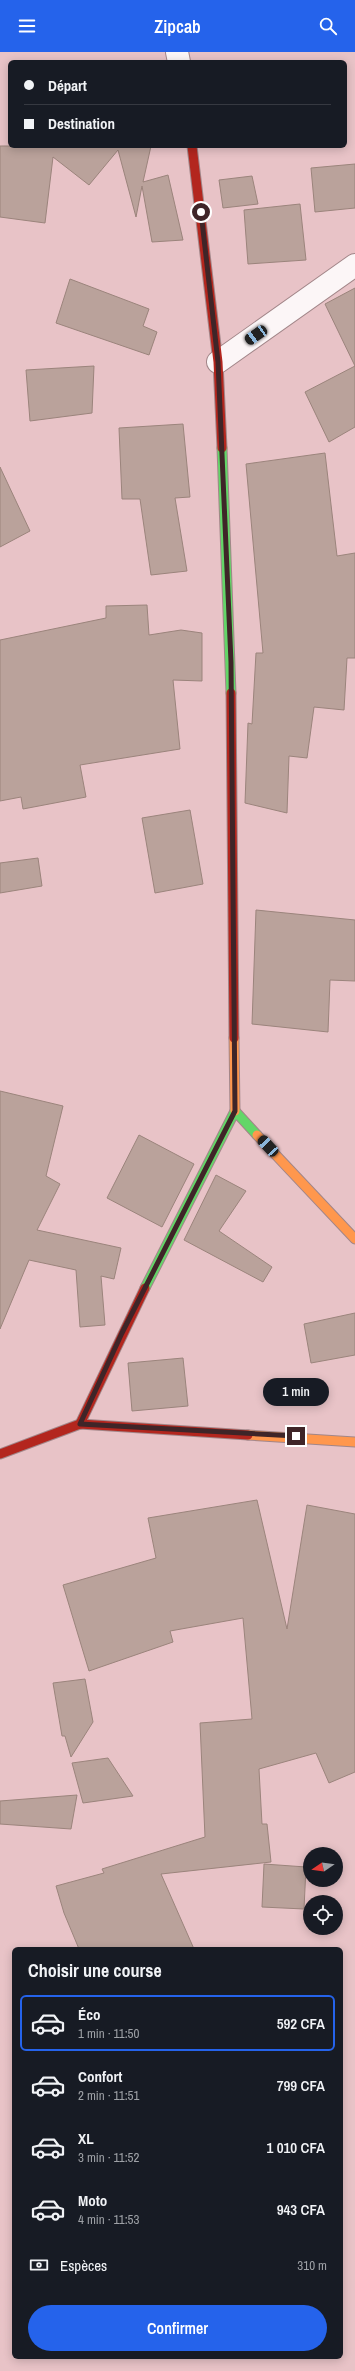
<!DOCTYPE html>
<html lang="fr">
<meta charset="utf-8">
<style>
:root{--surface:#171b24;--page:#20242c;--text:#f1f3f6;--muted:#9ea1a6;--line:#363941;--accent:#2563eb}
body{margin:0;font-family:"Archivo Narrow",sans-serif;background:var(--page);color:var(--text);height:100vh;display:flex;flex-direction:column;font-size:15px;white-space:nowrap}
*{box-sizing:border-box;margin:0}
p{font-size:13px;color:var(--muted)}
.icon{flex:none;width:22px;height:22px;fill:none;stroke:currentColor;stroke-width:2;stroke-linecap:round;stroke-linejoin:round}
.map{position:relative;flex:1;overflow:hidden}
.details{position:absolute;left:12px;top:1895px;width:331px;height:412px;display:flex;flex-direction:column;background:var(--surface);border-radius:6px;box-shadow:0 2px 10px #0003}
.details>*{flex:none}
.guide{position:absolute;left:8px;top:8px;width:339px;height:88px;border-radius:6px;box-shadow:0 2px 10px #0003;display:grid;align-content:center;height:88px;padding:0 16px;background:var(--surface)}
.needle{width:26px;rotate:257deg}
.buttons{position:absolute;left:303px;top:1795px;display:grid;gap:8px}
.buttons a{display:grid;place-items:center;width:40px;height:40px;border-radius:50%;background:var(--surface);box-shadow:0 2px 10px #0003;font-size:20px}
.end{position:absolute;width:18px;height:18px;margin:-9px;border:5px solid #3f2528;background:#fff;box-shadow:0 0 0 2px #fff}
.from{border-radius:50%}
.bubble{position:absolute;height:28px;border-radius:14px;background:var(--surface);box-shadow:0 2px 10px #0003;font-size:13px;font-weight:600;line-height:28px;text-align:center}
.car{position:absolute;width:12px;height:24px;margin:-12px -6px;border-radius:5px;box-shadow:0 0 3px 1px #0007;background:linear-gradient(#222 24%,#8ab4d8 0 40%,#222 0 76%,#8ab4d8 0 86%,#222 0)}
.guide b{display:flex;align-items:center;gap:14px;height:38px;font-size:15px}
.guide b+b{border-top:1px solid var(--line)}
.guide i{width:10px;height:10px;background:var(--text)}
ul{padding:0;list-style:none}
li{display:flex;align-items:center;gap:12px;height:56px;margin:0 8px 6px;padding:0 8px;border:2px solid transparent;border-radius:6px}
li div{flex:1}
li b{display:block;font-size:15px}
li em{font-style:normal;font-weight:600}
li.active{border-color:var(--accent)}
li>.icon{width:36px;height:36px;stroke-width:1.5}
h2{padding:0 16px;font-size:18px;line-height:48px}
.pay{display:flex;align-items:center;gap:10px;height:44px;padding:0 16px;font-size:15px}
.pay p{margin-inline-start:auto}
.action{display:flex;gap:8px;margin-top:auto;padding:8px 16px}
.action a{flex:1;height:46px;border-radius:24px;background:var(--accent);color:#fff;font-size:16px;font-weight:600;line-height:46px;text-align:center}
header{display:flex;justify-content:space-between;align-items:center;height:52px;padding:0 16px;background:var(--accent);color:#fff;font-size:18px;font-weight:600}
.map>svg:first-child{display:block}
.building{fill:#baa29b;stroke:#9b847c}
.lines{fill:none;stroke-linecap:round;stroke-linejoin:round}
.street-casing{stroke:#a28689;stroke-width:24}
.fast-casing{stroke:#a28689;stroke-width:11}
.slow-casing{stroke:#a28689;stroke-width:11}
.jam-casing{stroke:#a28689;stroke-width:11}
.street{stroke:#fcf6f7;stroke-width:22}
.fast{stroke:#63d668;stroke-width:9}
.slow{stroke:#ff974d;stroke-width:9}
.jam{stroke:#b3261e;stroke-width:9}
.route{stroke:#3f2528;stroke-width:5}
</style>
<header><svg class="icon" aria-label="menu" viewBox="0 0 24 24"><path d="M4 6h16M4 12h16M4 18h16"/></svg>Zipcab<svg class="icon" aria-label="search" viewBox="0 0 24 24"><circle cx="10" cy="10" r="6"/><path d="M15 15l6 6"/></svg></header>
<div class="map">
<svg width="355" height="2319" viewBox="0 0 355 2319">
<rect width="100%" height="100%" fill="#e8c3c7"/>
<g class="building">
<path d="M0,94H151L143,130L168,123L183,188L152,190L142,134L136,165L118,98L89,133L53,105L45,171L0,165Z"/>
<path d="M355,112V156L315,160L311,116Z"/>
<path d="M252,124L258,152L223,156L219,128Z"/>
<path d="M300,152L306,208L248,212L244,158Z"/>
<path d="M70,227L149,257L143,274L157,280L149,303L56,271Z"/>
<path d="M355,236V375L329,390L305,340L355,314L325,252Z"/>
<path d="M94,314L92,361L30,369L26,318Z"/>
<path d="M183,372L190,445L175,446L187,519L151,523L140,447H122L119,376Z"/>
<path d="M325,401L337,504L355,501V606H347L344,658L314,655L307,706L289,704L287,761L245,751L248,671L252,672L256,601H263L246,412Z"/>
<path d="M0,415L30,479L0,495Z"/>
<path d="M147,553L149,583L181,578L202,581V629L173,628L180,697L80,713L86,745L23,757L21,745L0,749V588L106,566V554Z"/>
<path d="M190,758L203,832L155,841L142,766Z"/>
<path d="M38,806L42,834L0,841V811Z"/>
<path d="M256,858L355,868V929L330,928L328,980L252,972Z"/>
<path d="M0,1039L63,1054L46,1124L60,1132L37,1178L121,1196L114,1227L101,1224L105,1273L80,1275L76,1218L29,1208L0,1277Z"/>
<path d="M139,1083L194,1112L162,1175L107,1146Z"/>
<path d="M216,1123L246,1139L219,1179L272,1215L263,1230L184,1188Z"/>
<path d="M355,1261V1303L311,1311L304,1272Z"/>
<path d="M183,1306L188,1354L132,1359L128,1311Z"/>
<path d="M257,1448L287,1577L307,1453L355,1462V1720L329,1731L316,1701L259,1717L262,1772H267L271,1810L161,1822L194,1897H79L64,1861L56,1834L104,1821L102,1817L205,1785L200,1671L252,1667L243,1566L170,1579L173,1590L89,1619L63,1533L156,1506L148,1466Z"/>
<path d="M85,1627L93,1670L71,1705L65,1684H62L53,1631Z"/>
<path d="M108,1706L133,1744L83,1751L72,1711Z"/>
<path d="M77,1743L71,1777L0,1772V1749Z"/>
<path d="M264,1812L306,1815L304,1857L262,1855Z"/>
</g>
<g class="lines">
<g class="street-casing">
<g id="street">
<path d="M177,0L179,10"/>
<path d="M218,310L355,213"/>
</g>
</g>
<g class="fast-casing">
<g id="fast">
<path d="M222,396L231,641"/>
<path d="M145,1236L235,1059L257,1083"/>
</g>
</g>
<g class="slow-casing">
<g id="slow">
<path d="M234,986L235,1059"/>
<path d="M257,1083L355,1187"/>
<path d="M248,1383L355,1390"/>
</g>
</g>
<g class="jam-casing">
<g id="jam">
<path d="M192,94L218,310L222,396"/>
<path d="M231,641L234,986"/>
<path d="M80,1372L145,1236"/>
<path d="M0,1402L80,1372L248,1383"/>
</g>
</g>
<use href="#street" class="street"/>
<use href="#fast" class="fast"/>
<use href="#slow" class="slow"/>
<use href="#jam" class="jam"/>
</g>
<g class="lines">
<path class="route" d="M201,160L218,310L231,610L235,1059L122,1281L80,1372L296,1384"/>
</g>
</svg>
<div class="buttons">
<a><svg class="needle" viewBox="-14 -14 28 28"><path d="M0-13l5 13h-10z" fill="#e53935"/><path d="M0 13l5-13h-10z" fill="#9ea1a6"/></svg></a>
<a><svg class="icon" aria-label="locate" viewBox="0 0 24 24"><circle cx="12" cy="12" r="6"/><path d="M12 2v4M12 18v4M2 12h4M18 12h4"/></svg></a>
</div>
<i class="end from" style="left:201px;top:160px"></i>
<i class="end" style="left:296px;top:1384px"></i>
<div class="bubble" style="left:263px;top:1326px;width:66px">1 min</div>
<i class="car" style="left:256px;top:283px;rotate:235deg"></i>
<i class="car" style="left:268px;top:1094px;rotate:317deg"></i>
<div class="guide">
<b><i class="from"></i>Départ</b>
<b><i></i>Destination</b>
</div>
<section class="details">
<h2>Choisir une course</h2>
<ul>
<li class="active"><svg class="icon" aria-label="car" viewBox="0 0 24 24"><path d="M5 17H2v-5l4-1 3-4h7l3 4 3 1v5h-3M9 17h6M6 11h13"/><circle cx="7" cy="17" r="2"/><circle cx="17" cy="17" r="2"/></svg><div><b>Éco</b><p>1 min · 11:50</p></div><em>592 CFA</em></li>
<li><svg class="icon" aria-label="car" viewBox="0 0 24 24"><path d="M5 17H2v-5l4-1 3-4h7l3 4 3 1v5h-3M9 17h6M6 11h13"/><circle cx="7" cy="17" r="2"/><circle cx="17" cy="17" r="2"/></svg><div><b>Confort</b><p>2 min · 11:51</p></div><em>799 CFA</em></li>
<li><svg class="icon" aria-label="car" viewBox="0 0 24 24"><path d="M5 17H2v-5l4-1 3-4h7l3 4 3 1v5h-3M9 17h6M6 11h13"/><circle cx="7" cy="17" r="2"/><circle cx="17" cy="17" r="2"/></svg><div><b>XL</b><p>3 min · 11:52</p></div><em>1 010 CFA</em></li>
<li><svg class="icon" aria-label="car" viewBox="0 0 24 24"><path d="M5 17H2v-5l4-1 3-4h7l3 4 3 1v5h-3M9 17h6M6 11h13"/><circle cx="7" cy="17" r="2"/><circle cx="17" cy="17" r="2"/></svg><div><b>Moto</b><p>4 min · 11:53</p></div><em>943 CFA</em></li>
</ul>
<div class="pay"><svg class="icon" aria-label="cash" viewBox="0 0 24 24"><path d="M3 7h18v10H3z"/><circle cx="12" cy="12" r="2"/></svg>Espèces<p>310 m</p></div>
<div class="action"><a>Confirmer</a></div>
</section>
</div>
